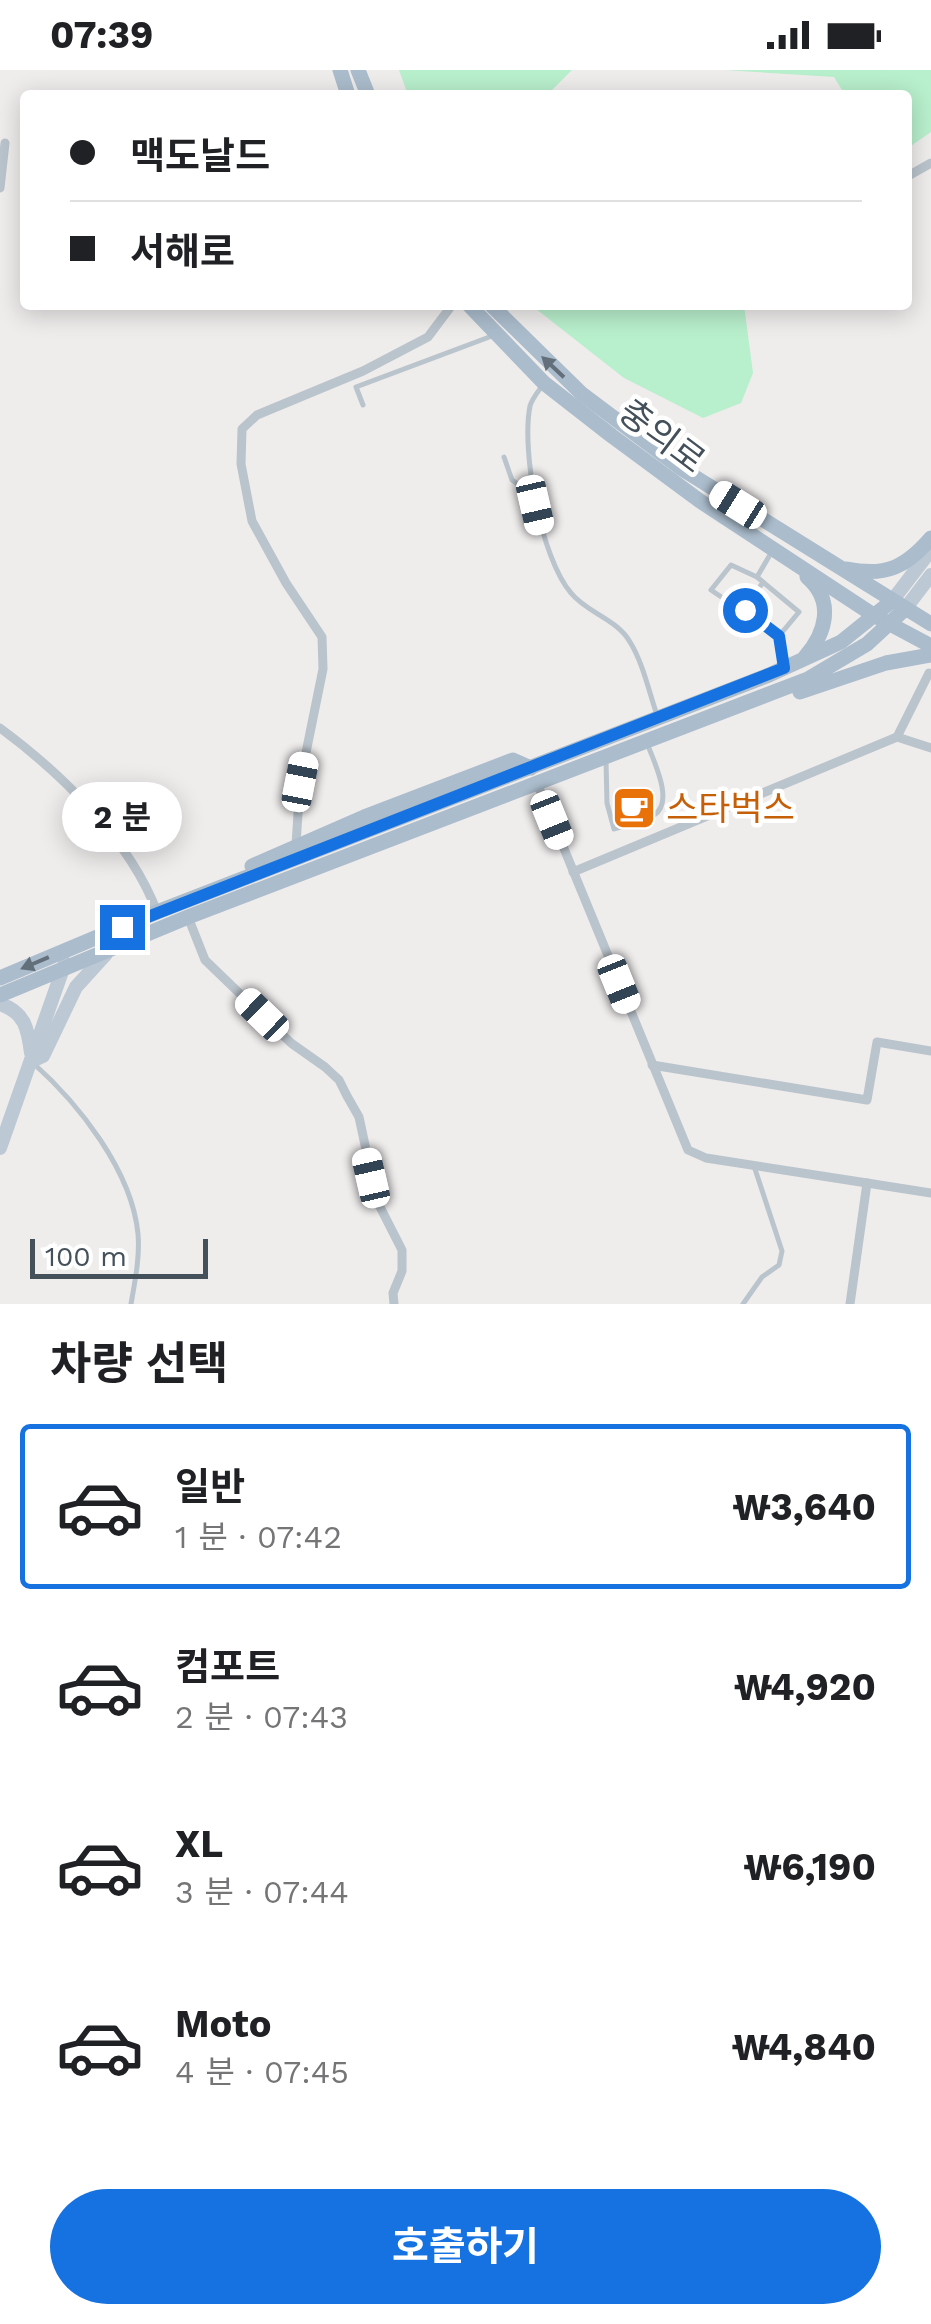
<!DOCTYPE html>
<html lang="ko">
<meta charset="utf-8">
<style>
:root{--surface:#fff;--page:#f2f2f2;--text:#202124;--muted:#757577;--line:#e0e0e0;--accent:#1572e0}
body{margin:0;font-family:"Work Sans","Noto Sans KR",sans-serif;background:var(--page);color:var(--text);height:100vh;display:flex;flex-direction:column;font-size:38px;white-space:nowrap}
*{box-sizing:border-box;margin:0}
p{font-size:32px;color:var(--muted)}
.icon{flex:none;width:55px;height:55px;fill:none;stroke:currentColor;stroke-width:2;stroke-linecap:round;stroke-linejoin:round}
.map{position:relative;height:1234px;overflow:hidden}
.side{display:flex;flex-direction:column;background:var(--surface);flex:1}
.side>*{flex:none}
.guide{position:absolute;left:20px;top:20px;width:892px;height:220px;border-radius:10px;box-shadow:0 5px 25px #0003;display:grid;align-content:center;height:220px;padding:0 50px;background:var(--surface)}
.scale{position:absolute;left:30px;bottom:25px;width:178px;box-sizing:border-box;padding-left:10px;border:5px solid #44505a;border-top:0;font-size:28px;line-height:35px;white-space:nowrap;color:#44505a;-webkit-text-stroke:8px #fff;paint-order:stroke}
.end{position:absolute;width:45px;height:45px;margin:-22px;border:12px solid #1572e0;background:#fff;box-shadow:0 0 0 5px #fff}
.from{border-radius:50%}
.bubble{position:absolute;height:70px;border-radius:35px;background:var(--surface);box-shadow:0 5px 25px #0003;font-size:32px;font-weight:700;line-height:70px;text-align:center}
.car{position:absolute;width:30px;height:60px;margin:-30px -15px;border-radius:12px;box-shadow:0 0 8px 2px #0007;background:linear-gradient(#fff 24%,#345 0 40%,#fff 0 76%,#345 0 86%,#fff 0)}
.guide b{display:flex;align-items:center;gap:35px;height:95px;font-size:38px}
.guide b+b{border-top:2px solid var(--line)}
.guide i{width:25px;height:25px;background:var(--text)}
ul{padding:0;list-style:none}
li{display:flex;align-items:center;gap:30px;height:165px;margin:0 20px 15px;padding:0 30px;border:5px solid transparent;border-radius:10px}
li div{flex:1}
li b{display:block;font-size:38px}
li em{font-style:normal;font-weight:700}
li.on{border-color:var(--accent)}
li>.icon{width:90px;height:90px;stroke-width:1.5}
h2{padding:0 50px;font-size:45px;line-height:120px}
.action{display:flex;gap:20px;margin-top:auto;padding:20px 50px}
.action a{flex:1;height:115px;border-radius:60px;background:var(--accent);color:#fff;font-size:40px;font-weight:700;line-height:115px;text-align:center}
.status{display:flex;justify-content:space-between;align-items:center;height:70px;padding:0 50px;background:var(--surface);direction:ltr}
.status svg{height:28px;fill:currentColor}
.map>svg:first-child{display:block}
.green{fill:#b8efcc}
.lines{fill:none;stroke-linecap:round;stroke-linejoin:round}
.lane{stroke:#bac4cc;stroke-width:5}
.street{stroke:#bac4cc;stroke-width:9}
.secondary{stroke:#bcc8d4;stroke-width:14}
.primary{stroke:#abbccc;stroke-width:15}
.oneway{fill:#63707c}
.route{stroke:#1572e0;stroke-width:12}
.labels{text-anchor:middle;stroke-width:9;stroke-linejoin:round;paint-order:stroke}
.street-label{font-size:35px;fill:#44505a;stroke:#fff}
.food-label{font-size:35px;fill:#c56008;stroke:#fff;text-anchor:start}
</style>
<div class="status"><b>07:39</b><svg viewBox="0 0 49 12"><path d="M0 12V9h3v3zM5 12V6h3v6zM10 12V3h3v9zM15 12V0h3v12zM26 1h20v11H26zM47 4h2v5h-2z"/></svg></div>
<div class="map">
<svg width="931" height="1234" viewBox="0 0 931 1234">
<rect width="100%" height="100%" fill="#efecec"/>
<g class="green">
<path d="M399,0H572L551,21V25H408Z"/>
<path d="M725,0H931V62L908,78V25H845L834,7Z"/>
<path d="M531,235H744L753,303L741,333L703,348L624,308Z"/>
</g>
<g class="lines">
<g class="lane">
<path d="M542,316C537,323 532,329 530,336C521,381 541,488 571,523C587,543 617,549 630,572C643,593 649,622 657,645"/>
<path d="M363,335L356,317L492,266"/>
<path d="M504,387L512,410L526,420L534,433"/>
<path d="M731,495L757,507L799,542L779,566L711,520Z"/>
<path d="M757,507L771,483"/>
<path d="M745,540L763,512"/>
<path d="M779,566L783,593"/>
<path d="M606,691L607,733L614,759C626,755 644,752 654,745C675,732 653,690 647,673"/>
<path d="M33,993C79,1034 132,1101 138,1164C140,1187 135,1211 131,1234"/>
<path d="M743,1234L762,1207L779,1195L782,1181L754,1096"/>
</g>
<g class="street">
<path d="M908,106L931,93"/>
<path d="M0,118L5,73"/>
<path d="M0,658C61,703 130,770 157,842"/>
<path d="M897,667L929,603"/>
<path d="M537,713L688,1080L706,1088L867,1113"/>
<path d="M296,775L300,712L323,599L322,567L286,513L252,451L241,394L242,359L257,345L363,301L428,267L452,235"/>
<path d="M573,802L897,667L931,678"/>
<path d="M188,847L205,890L291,973L325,997L339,1010L347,1026L359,1047L377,1131L402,1180V1201L393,1223L394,1234"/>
<path d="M652,995L867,1030L877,972L931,981"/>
<path d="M850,1234L867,1113L931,1123"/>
</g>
<g class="secondary">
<path d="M892,531L931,480"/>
<path d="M905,539L931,505"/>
<path d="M0,934C25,942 28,959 31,983"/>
<path d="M32,991L43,986L76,917L106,884"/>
<path d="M0,1078L65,893"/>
</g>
<g class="primary">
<path d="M340,0L348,25"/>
<path d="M358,0L368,25"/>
<path d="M469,235L544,313L612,366L700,431L875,546L931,576"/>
<path d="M491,235L582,324L682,399L931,554"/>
<path d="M847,499C886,507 906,497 931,468"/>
<path d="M805,587C826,563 835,531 807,507"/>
<path d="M800,622L886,593L931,585"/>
<path d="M252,796L364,747L513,690L531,698"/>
<path d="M0,908L157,842L769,605L841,572L892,531"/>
<path d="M0,925L188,847L808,609L867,574L905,539"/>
</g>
</g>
<defs><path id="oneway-solid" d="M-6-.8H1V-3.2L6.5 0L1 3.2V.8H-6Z" transform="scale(2.5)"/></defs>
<g class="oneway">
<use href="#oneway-solid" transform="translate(553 297) rotate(-137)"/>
<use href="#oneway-solid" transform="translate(35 893) rotate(157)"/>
</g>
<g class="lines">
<path class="route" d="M122,857L784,598L779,566L745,540"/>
</g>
<defs>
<g id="cafe-square" transform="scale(2.25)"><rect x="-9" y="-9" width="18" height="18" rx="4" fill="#e8710a" stroke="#fff"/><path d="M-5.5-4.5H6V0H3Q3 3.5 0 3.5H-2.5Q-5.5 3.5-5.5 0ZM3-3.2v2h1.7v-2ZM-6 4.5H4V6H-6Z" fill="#fff"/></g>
</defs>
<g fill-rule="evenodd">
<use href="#cafe-square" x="634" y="738"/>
</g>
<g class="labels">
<g class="street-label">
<text transform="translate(662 366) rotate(37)" y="12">충의로</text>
</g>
<g class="food-label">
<text x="666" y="750">스타벅스</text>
</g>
</g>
</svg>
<div class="scale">100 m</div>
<i class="end from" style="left:745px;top:540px"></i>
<i class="end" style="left:122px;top:857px"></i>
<div class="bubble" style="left:62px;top:712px;width:120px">2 분</div>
<i class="car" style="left:535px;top:435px;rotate:167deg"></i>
<i class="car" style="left:738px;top:435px;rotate:302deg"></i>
<i class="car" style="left:300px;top:712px;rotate:11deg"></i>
<i class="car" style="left:552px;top:750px;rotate:158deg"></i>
<i class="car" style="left:619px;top:914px;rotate:158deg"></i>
<i class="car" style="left:262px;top:945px;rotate:314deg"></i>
<i class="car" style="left:371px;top:1108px;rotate:347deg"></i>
<div class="guide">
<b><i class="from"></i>맥도날드</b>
<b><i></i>서해로</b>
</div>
</div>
<section class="side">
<h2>차량 선택</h2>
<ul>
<li class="on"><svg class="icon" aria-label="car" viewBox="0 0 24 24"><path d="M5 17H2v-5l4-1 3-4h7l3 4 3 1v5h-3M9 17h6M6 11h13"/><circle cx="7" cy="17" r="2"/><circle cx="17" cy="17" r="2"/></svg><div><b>일반</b><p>1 분 · 07:42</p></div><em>₩3,640</em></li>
<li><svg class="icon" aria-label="car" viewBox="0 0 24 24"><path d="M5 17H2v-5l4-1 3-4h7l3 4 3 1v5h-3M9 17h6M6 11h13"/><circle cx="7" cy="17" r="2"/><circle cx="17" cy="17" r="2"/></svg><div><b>컴포트</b><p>2 분 · 07:43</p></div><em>₩4,920</em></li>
<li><svg class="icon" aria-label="car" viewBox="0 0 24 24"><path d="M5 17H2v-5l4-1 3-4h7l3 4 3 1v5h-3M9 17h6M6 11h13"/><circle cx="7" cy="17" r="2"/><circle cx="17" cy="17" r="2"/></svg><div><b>XL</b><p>3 분 · 07:44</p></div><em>₩6,190</em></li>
<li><svg class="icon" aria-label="car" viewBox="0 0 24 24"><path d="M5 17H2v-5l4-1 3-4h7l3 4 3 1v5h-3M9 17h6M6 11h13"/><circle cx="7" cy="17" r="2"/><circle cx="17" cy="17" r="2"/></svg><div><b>Moto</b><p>4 분 · 07:45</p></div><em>₩4,840</em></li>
</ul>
<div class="action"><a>호출하기</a></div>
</section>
